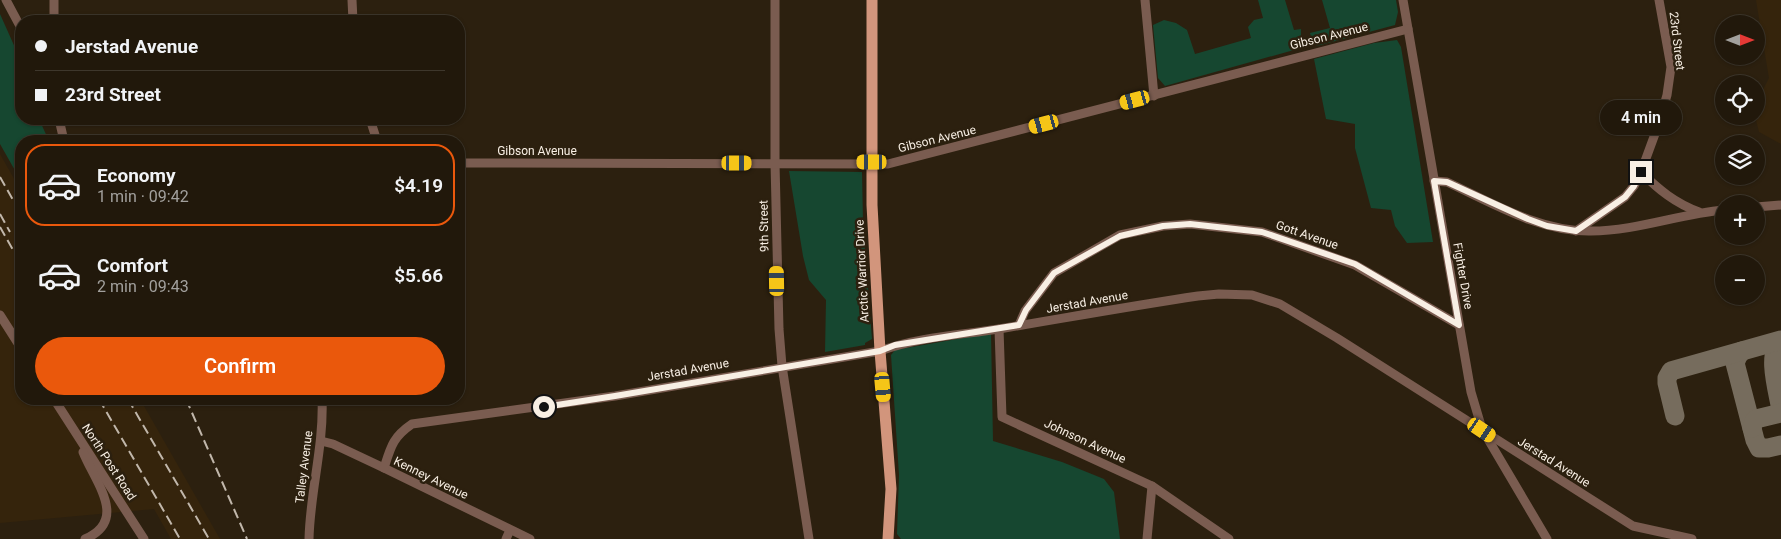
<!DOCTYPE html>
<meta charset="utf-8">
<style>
:root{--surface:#21180b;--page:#2d2519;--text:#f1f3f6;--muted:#a2a09d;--line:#3e372c;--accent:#ea580c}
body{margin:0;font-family:Roboto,sans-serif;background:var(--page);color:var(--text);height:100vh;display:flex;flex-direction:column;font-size:19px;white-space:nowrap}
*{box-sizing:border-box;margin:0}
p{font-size:16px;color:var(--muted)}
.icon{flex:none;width:28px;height:28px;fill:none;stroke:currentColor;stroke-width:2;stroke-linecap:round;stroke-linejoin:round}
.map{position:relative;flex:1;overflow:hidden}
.panel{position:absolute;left:15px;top:135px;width:450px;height:270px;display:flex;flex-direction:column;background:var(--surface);border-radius:20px;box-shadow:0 1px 4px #0004,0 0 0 1px var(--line)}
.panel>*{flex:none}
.banner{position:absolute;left:15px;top:15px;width:450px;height:110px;border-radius:20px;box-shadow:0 1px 4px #0004,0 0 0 1px var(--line);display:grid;align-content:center;height:110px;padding:0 20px;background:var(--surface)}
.needle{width:32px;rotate:90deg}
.fabs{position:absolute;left:1715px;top:15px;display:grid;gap:10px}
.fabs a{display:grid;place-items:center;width:50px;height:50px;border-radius:50%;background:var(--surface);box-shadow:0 1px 4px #0004,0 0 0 1px var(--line);font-size:25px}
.end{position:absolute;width:22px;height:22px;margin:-11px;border:6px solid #f8efe4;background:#111;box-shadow:0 0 0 2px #111}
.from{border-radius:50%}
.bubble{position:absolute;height:35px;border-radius:18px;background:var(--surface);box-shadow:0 1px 4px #0004,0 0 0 1px var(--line);font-size:16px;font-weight:600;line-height:35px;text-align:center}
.car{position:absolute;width:15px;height:30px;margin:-15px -8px;border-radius:6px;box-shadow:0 0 4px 1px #0007;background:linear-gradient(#f5c518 24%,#345 0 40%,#f5c518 0 76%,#345 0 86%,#f5c518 0)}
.banner b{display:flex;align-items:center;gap:18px;height:48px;font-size:19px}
.banner b+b{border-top:1px solid var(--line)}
.banner i{width:12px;height:12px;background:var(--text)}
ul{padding:9px 0 0;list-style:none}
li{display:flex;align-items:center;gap:15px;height:82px;margin:0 10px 8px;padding:0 10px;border:2px solid transparent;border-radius:20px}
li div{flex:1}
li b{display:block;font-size:19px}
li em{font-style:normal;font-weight:600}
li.active{border-color:var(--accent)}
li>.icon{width:45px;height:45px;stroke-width:1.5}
.action{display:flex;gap:10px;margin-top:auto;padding:10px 20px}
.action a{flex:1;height:58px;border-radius:30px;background:var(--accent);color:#fff;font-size:20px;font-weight:600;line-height:58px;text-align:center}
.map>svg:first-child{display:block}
.built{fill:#35240c}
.green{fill:#164730}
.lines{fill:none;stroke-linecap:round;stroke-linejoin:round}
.taxiway{stroke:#766c5d;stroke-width:19}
.minor{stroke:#7a5c50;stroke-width:9}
.major{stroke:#d2957c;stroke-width:11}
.rail{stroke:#c1b7ab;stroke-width:2;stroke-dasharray:10 5;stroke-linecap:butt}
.route{stroke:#f8efe4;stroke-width:6}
.labels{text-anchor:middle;stroke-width:5;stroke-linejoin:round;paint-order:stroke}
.street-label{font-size:12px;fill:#f8efe4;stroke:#2c200f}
</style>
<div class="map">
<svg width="1781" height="539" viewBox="0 0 1781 539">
<rect width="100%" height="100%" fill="#2c200f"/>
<g class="built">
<path d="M1756,0H1781V144L1759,132L1755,116L1756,104L1769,78Z"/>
<path d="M0,154L21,191V399H140L220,539H171L154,509L0,523Z"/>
</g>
<g class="green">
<path d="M1258,0H1285L1294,30L1301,29V48L1165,86L1158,78L1153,25L1164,20L1176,23L1187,30L1195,54L1251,38L1248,27L1254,20L1263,18Z"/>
<path d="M1322,0H1396L1398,12L1395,25L1317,46L1312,41L1310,33L1330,28Z"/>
<path d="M0,14L21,61V119H39L49,141H21V181L0,144Z"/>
<path d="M1397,40L1401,47L1433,242L1407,243L1395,226L1391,210L1371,208L1355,148V124L1326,119L1314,59L1374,43Z"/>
<path d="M789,171L862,172L863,222L872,339L865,343V345L825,352L826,300L809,280L803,256Z"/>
<path d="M991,333L993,441L1062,462L1104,479L1114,492L1120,539H901L897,534L899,475L891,355L895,350Z"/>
</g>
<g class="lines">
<g class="taxiway">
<path d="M1781,341C1766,353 1778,392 1781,410"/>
<path d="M1742,351L1738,356L1735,363L1755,440L1759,448H1768L1781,445"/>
<path d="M1675,416L1667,383V378L1671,371L1781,340"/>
<path d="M1752,428L1754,421L1756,419L1781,413"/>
</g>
<g class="minor">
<path d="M6,0L21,28"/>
<path d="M54,0V21"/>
<path d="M352,0L353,21"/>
<path d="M775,0V163L779,329L782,366L809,539"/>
<path d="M1145,0L1154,96"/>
<path d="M1403,0L1471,392L1482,429L1547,539"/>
<path d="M59,119L64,141"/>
<path d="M370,119L377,141"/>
<path d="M459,163L888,164L1408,29"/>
<path d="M1641,172C1659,190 1675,203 1699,212"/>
<path d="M1434,181L1447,182C1492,203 1540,232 1591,231C1636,231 1679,214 1724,210"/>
<path d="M1756,207L1781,205"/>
<path d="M1576,231L1625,197L1634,186L1641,172L1659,123L1667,95L1671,67L1659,0"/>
<path d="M0,315L21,348"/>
<path d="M1019,325L1025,311L1054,273L1120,235L1163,226L1190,224L1262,232L1355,265L1459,325"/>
<path d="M999,329L1002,417L1152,486L1229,539"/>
<path d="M54,399L144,539"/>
<path d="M321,441L333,444L384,468L530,539"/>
<path d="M83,452C95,482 129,520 85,539"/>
<path d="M384,468C391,446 393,437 412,424L615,396L880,351C918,337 960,335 999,329C1065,318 1131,306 1198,296L1219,294L1252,295L1280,304L1337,338L1633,526L1692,539"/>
<path d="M309,539C310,492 324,446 322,399"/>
<path d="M506,539L510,530"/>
<path d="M1147,539L1152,486"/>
</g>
<path class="major" d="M872,0V205L880,351L891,489L888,539"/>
<g class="rail">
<path d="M0,177L21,214"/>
<path d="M0,214L10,232"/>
<path d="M0,227L21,264"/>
<path d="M99,399L180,539"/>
<path d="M128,399L209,539"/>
<path d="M186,399L247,539"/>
</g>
</g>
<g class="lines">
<path class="route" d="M544,407L615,396L880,351L895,345L1019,325L1026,310L1054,273L1120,236L1163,226L1190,224L1262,232L1355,264L1459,325L1434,181L1447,182L1528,219L1547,226L1576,231L1625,197L1634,186L1641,172"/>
</g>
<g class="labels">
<g class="street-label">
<text transform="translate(1329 36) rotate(-14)" y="4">Gibson Avenue</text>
<text transform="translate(1677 41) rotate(83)" y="4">23rd Street</text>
<text transform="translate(937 139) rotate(-14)" y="4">Gibson Avenue</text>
<text x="537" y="155">Gibson Avenue</text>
<text transform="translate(764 226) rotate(-91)" y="4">9th Street</text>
<text transform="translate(1307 235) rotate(19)" y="4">Gott Avenue</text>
<text transform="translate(862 271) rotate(-93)" y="4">Arctic Warrior Drive</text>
<text transform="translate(1463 276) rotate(80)" y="4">Fighter Drive</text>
<text transform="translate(1087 302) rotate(-10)" y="4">Jerstad Avenue</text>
<text transform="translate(688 370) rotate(-10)" y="4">Jerstad Avenue</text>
<text transform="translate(1085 441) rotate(25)" y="4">Johnson Avenue</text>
<text transform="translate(109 462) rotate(57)" y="4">North Post Road</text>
<text transform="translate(1554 462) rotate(32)" y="4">Jerstad Avenue</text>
<text transform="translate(304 467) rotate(-83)" y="4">Talley Avenue</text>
<text transform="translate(431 478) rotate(26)" y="4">Kenney Avenue</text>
</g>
</g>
</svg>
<div class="fabs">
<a><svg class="needle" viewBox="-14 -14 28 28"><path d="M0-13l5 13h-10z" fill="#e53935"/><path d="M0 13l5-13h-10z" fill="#a2a09d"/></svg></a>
<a><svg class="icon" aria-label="locate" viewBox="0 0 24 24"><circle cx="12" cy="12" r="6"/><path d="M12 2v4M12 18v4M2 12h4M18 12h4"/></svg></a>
<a><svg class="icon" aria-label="layers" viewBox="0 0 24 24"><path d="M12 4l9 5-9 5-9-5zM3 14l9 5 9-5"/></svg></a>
<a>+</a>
<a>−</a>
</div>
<i class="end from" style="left:544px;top:407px"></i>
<i class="end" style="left:1641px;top:172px"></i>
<div class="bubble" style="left:1600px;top:100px;width:82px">4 min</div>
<i class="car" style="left:1135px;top:100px;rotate:255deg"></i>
<i class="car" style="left:1044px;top:124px;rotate:255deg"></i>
<i class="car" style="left:872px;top:162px;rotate:270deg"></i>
<i class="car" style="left:737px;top:163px;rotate:90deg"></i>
<i class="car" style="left:777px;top:281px;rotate:359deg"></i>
<i class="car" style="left:883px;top:387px;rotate:175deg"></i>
<i class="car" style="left:1482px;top:430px;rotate:124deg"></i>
<div class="banner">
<b><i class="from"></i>Jerstad Avenue</b>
<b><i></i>23rd Street</b>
</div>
<section class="panel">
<ul>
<li class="active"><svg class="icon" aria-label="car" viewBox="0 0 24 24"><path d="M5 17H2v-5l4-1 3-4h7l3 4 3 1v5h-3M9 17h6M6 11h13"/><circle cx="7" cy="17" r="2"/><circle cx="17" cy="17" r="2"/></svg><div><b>Economy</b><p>1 min · 09:42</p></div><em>$4.19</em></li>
<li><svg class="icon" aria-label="car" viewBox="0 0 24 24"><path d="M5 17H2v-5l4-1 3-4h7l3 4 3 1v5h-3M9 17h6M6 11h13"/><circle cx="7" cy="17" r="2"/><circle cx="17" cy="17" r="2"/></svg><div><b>Comfort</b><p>2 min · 09:43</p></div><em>$5.66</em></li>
</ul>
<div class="action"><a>Confirm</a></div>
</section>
</div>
